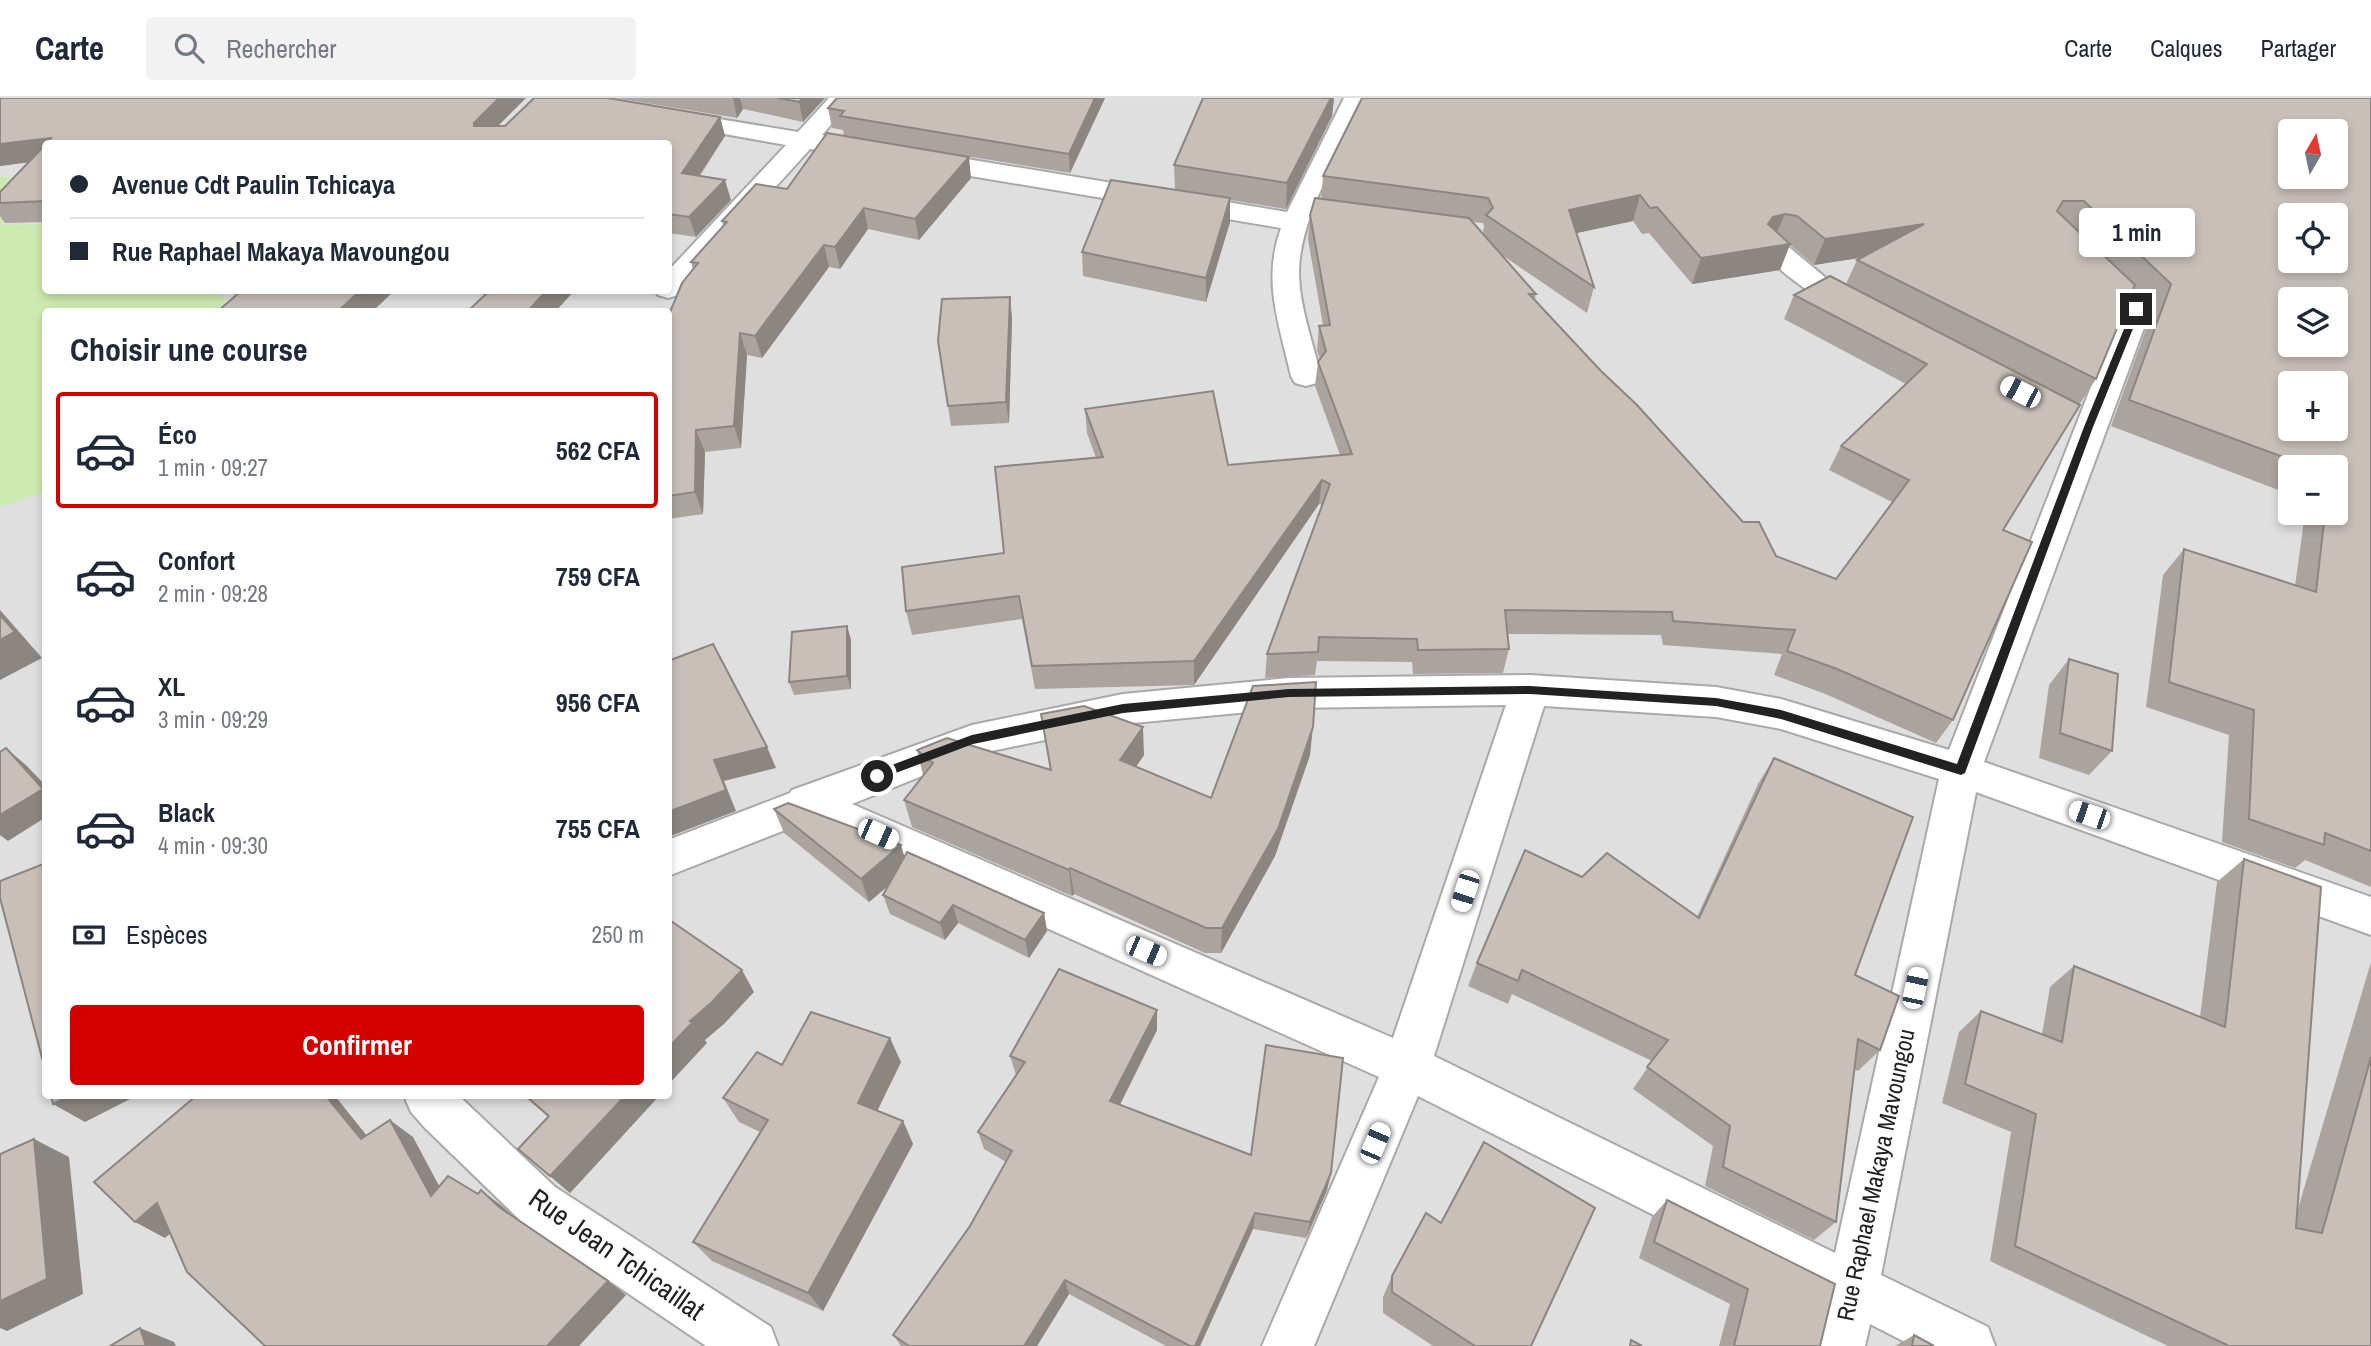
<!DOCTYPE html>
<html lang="fr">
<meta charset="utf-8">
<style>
:root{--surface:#fff;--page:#f2f2f3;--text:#1f2937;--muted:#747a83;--line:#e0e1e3;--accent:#d40000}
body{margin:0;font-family:"Archivo Narrow",sans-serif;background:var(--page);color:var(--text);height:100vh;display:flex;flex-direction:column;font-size:26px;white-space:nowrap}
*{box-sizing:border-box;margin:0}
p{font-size:23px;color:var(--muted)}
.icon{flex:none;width:38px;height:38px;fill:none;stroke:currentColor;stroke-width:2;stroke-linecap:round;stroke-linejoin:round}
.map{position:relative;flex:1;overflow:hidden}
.details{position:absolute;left:42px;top:210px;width:630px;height:791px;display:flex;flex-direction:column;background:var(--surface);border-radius:7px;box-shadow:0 4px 10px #0003}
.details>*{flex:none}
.hud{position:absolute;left:42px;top:42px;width:630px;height:154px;border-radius:7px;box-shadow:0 4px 10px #0003;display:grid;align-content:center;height:154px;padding:0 28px;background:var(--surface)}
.needle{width:46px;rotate:9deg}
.controls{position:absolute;left:2278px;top:21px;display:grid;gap:14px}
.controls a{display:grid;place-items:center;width:70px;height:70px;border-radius:7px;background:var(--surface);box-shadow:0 4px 10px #0003;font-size:35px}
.end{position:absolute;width:32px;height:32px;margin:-16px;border:9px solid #222;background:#fff;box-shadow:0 0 0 4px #fff}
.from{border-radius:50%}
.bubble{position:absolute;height:49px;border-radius:7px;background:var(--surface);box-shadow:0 4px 10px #0003;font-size:23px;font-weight:800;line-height:49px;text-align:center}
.car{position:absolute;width:21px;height:42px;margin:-21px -10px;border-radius:9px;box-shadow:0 0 5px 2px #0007;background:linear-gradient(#fff 24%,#345 0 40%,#fff 0 76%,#345 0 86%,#fff 0)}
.hud b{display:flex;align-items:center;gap:24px;height:66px;font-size:26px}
.hud b+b{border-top:2px solid var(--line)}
.hud i{width:18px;height:18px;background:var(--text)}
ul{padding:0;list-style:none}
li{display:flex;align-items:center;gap:21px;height:116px;margin:0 14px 10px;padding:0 14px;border:4px solid transparent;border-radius:7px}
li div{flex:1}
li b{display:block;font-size:26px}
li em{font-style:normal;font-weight:800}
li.current{border-color:var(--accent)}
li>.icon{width:63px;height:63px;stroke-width:1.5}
h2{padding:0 28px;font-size:32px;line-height:84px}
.pay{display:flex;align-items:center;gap:18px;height:77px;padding:0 28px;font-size:26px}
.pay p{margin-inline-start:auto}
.primary-button{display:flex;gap:14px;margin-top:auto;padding:14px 28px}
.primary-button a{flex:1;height:80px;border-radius:7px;background:var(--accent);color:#fff;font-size:28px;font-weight:800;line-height:80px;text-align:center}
header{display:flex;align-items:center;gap:42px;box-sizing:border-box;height:98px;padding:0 35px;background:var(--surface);border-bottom:2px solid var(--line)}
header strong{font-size:33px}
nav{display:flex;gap:38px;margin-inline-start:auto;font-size:24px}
.search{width:490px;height:63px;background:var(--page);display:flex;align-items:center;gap:18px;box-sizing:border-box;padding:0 24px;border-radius:7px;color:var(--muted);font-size:26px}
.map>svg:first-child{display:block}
.residential{fill:#e0dfdf;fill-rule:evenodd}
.grass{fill:#cdebb0}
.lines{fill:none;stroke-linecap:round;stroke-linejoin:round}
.minor-casing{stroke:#a9a9a9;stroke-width:4}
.minor{fill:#fff;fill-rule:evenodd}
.wall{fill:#aba49e;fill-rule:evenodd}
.shaded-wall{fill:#8b8681}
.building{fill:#c7bfb8;stroke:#8b8681;stroke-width:2;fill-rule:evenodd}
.route{fill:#222}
.labels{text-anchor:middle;stroke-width:7;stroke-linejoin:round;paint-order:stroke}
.street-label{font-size:24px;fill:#222;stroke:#fff}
.near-street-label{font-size:28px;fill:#222;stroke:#fff}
</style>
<header>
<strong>Carte</strong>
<div class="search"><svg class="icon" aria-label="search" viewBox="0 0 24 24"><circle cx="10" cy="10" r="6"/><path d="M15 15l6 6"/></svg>Rechercher</div>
<nav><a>Carte</a><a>Calques</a><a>Partager</a></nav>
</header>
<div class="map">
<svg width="2371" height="1248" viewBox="0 0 2371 1248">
<rect width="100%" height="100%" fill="#f2efe9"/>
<path class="residential" d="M0,0H2371V1248H0ZM2291,33H2336V79H2291ZM46,46H668V192H46ZM2291,117H2336V163H2291ZM2291,201H2336V247H2291ZM46,214H668V998H46ZM2291,285H2336V331H2291ZM2291,369H2336V415H2291Z"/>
<path class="grass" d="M0,78L37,86L1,127L45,126L46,192L217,193L233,213L46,214L45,394L0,409Z"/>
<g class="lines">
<g class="minor-casing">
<g id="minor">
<path d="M829,0H854L822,37L1287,114L1344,0H1368C1343,49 1300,117 1299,173C1299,208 1313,244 1321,278L1317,285L1306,288L1295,285L1291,278C1279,225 1262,183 1281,130L810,51L678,197L668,200L658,197L655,192H668V173L786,47L662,25L659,20L662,15L671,13L798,34Z"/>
<path d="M1775,144L1785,146L1826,180L1870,204L1875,210L1870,216C1869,216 1861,219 1860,219C1838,218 1773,170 1761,152L1765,146Z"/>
<path d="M2091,160L2101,162L2151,211L1984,664L2371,799V837L1976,694L1881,1177L1988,1229L1995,1248H1913L1870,1226L1865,1248H1813L1824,1203L1418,998L1314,1248H1262L1379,979L808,723L668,778V742L790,695L792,692L972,627L1123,596L1289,580L1530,577L1716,589L1781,601L1949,652L2121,212L2077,168L2081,162ZM1506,607L1393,940L852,706L977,656L1123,626L1289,610ZM1544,608L1716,619L1781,631L1939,681L1835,1155L1434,958Z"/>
<path d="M404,998H459L555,1089L771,1229L778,1248H706L521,1123L425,1030L411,1014Z"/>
</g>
</g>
<use href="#minor" class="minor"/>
</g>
<g class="wall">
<path d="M0,0L498,28L720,19L725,38L700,78L731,102L696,139L668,135V46H46V124L5,125L0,118V105L28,64L0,68Z"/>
<path d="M615,0H825L803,24L743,11L737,20Z"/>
<path d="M1105,0L1070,75L959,57L971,80L919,142L868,131L840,171L829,169L762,260L747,257L741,350L705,354L703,416L668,421V219L693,172L691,164L723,128L722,123L787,91L844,38L843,32L832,30L828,10Z"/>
<path d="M1203,0H1334L1332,18L1286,111L1230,102V124L1206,204L1083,178L1082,154L1175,92L1174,67Z"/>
<path d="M2371,0V789L2305,762L2295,770L2222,744L2229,637L2146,609L2163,477L2184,451L2295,488L2305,415H2336V369H2291V397L2111,328L2153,212L2133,191L2096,281L2079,307L2003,432L1953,622L1936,645L1823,595L1774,577L1782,556L1663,547L1661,537L1508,536L1509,551L1503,575L1413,576L1412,564L1317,563L1315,577L1265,580L1267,556L1322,407L1319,406L1194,587L1035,591L1022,521L912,537L906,513L1004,455L1096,360L1087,335L1085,311L1228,367L1340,357L1315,288L1318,264L1320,261L1317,252L1319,228L1323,227L1308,141L1310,117L1321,101L1323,78ZM1633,123L1642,136L1649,135L1692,186L1780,172L1790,147L1814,167L1861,159L1857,162L1846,186L1794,197L1784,221L1906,286L1841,348L1829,372L1892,404L1836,481L1776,458L1601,273L1535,201L1536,196L1502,157L1587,215L1594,189L1576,135ZM1473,124L1483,125L1484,128L1483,135Z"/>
<path d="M1012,219L1009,325L951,328L948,308Z"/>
<path d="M847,528L851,542V591L794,597L789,584Z"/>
<path d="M2069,561L2112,653L2089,677L2039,660L2049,587Z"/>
<path d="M1041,616L1144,657L1136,669L1211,700L1310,657L1275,758L1221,855H1205L1074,796L1072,798L912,729L904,702L923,677L917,652L1050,672Z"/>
<path d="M1774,660L1855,877L1880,952L1858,973L1854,971L1836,1124L1814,1142L1705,1088L1713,1048L1633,991L1652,963L1512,896L1508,906L1468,888L1477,865L1582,779L1697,819L1758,686Z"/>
<path d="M774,711L904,759L1044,815L1047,833L1029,860L958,825L945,842L890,816L883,797L889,787L869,804L784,735Z"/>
<path d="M2244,761L2297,1114L2371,864V1248H2168L1990,1163L2011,1034L1942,1005L1959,934L1981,913L2042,937L2050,889L2074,868L2200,919L2217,784Z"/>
<path d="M1157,932L1120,1007L1251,1057L1331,1075L1327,1092L1306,1140L1253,1131L1200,1248H1166L1069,1196L1037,1248H901L893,1237L970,1128L1006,1064L984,1051L978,1034L1016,977L1010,958Z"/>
<path d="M901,964L877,1012L903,1023L913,1046L823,1213L712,1163L693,1144L760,1034L739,1024L723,1000L782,967Z"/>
<path d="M524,998H659L570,1095L518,1051L548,1019Z"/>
<path d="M1667,1102L1820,1248H1719L1730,1206L1639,1160L1652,1119Z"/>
<path d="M1392,1178L1531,1248H1433L1383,1215V1199Z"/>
<path d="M1914,1237L1934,1248H1895Z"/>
</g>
<g class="shaded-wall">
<path d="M499,0H526L482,44L474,28V25Z"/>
<path d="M733,0H740L743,11L737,20Z"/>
<path d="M803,0H825L803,24L799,4Z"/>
<path d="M1095,0H1105L1070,75L1069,56Z"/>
<path d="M1331,0H1334L1332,18L1286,111L1287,85Z"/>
<path d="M720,19L725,38L688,94L682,75Z"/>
<path d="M51,40L46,62L0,68V46Z"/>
<path d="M969,59L971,80L919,142L915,121Z"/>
<path d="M725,82L731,102L696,139L689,119Z"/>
<path d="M1640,97L1633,123L1563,138L1569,112Z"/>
<path d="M1230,100V124L1206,204V180Z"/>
<path d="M864,110L868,131L840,171L835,149Z"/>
<path d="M1785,116L1774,141L1790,146L1780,172L1692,186L1701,160L1768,126L1773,119Z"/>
<path d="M1924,126L1912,152L1814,167L1825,141Z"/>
<path d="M824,147L829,169L762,260L755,238Z"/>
<path d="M361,192H395L372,214H337Z"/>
<path d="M547,192H575L555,214H527Z"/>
<path d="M1010,199L1012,219L1009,325L1006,304Z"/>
<path d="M740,235L747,257L741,350L734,328Z"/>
<path d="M696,332L705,354L703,416L695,394Z"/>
<path d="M1322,382L1319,406L1194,587V563Z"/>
<path d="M0,512L42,560L0,582Z"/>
<path d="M847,528L851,542V591L847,578Z"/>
<path d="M1143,629L1144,657L1121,690L1120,662Z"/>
<path d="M1313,629L1310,657L1275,758L1221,855L1222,830Z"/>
<path d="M767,649L776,670L724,683L736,713L668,739V714L714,662Z"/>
<path d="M6,650L27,668L46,688V719L8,743L0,737V717Z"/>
<path d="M901,747L908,771L869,804L861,781Z"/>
<path d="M1070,770L1074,796L1072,798L1069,772Z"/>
<path d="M953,807L958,825L945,842L940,825Z"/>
<path d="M1044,815L1047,833L1029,860L1025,842Z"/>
<path d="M742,872L754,894L724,926L705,942L707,945L668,987V951L690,923Z"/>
<path d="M1157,912V932L1112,1022L1110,1003Z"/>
<path d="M890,940L901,964L870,1028L858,1005Z"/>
<path d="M69,998H136L85,1024L53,1006Z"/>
<path d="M326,998H335L384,1059L361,1041Z"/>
<path d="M625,998H659L570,1095L550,1078Z"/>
<path d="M390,1022L413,1039L453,1114L431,1098Z"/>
<path d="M903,1023L913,1046L823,1213L808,1195Z"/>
<path d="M34,1041L69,1059L83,1196L7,1233L0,1230V1203Z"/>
<path d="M1331,1075L1327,1092L1306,1140L1310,1124Z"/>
<path d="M481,1092L502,1108L520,1125L499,1109Z"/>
<path d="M157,1105L187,1121L165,1140L135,1124Z"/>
<path d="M1255,1115L1253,1131L1200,1248H1195Z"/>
<path d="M1065,1182L1069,1196L1037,1248H1024Z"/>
<path d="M608,1183L626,1197L579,1248H547Z"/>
<path d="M140,1230L174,1244L176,1248H146Z"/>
</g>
<g class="building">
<path d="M0,0H499L474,25V28H505L534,0H608L720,19L682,75L725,82L689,119L668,116V46H46L51,40L0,46Z"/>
<path d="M778,0H803L799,4Z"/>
<path d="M837,0H1095L1069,56L840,18L844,13L828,10Z"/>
<path d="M1203,0H1331L1287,85L1174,67Z"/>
<path d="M1362,0H2371V753L2325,735L2324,747L2249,721L2254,612L2169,584L2184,451L2316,494L2325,415H2336V369H2310L2129,302L2171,186L2084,103H2063L2057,113L2135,187L2096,281L1857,162L1924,126L1825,141L1797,118L1785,116L1773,119L1768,126L1790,146L1701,160L1657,109L1650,110L1640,97L1569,112L1594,189L1486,117L1493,110L1488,100L1323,78ZM2291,33H2336V79H2291ZM2291,117H2336V163H2291ZM2291,201H2336V247H2291ZM2291,285H2336V331H2291Z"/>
<path d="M827,35L969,59L915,121L864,110L835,149L824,147L755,238L740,235L734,328L696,332L695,394L668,398V219L682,185L698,165L691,164L727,124L722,123L756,86L787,91Z"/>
<path d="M46,46V103L0,105V94Z"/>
<path d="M1111,82L1230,100L1206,180L1082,154Z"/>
<path d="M1315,100L1469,120L1536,196H1529L1601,273L1637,307L1743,424H1759L1776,458L1836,481L1909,382L1841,348L1927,266L1794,197L1830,178L2080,307L2003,432L2032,444L1953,622L1837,571L1787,553L1795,532L1673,523L1672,514L1505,512L1509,551L1418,552L1417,541L1319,539L1318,554L1267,556L1330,386L1322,382L1194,563L1032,568L1019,498L906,513L902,469L1004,455L995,369L1103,359L1085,311L1213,293L1228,367L1352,356L1318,264L1326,253L1319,228L1330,227L1310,117Z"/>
<path d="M242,192H361L337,214H217Z"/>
<path d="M490,192H547L527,214H467Z"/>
<path d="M1010,199L1006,304L948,308L938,243L942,201Z"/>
<path d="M0,517L15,534L0,542Z"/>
<path d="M847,528V578L789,584L792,534Z"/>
<path d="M713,546L767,649L714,662L726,692L668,714V563Z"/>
<path d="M2069,561L2118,576L2112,653L2060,635Z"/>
<path d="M1316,584L1313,629L1278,731L1222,830H1206L1070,770L1069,772L904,702L933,665L917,652L947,640L1051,672L1041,616L1084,608L1143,629L1120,662L1211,700L1253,588Z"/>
<path d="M6,650L43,691L0,717V654Z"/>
<path d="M1774,660L1913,719L1855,877L1899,898L1880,952L1858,941L1836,1124L1723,1069L1730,1028L1647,969L1668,942L1522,872L1518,883L1477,865L1525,752L1582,779L1607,755L1699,820Z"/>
<path d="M788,705L901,747L861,781L774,711Z"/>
<path d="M907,754L1044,815L1025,842L953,807L940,825L883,797Z"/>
<path d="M2244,761L2321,789L2296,1130L2322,1135L2371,959V1248H2227V1247L2015,1148L2036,1016L1965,986L1981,913L2062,944L2074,868L2225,929Z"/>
<path d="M46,765V975L0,800V783Z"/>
<path d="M668,821L742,872L711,905L690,923L693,924L668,950Z"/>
<path d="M1059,871L1157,912L1110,1003L1251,1057L1266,947L1343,960L1331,1075L1310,1124L1255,1115L1195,1248H1190L1065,1182L1024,1248H909L893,1237L970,1128L1012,1053L978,1034L1025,964L1010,958Z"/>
<path d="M811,914L890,940L858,1005L903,1023L808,1195L693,1144L768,1022L723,1000L757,954L782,967Z"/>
<path d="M51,998H69L53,1006Z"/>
<path d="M196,998H326L361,1041L390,1022L431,1098L448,1078L478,1096L481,1092L499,1109L608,1183L547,1248H265L187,1174L157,1105L135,1124L94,1084Z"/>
<path d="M526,998H625L550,1078L518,1051L549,1018Z"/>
<path d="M34,1041L47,1181L0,1203V1056Z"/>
<path d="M1484,1044L1595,1110L1531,1248H1475L1392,1194V1178L1426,1115L1441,1125Z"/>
<path d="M1667,1102L1835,1186L1820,1248H1734L1748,1191L1654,1144Z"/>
<path d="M140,1230L146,1248H110Z"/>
<path d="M1914,1237L1934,1248H1912Z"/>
<path d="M1631,1242L1642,1248H1630Z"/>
</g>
<path class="route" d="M2133,209L2141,211L2093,329L1965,675L1961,677L1781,621L1716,608L1530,596L1289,599L1123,615L973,646L877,682L871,678L873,674L972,637L1123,606L1289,591L1530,588L1716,600L1781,612L1957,666L2084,329Z"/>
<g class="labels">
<g class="street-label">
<text transform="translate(1876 1077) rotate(-78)" y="8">Rue Raphael Makaya Mavoungou</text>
</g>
<g class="near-street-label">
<text transform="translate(617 1156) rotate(35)" y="10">Rue Jean Tchicaillat</text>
</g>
</g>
</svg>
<div class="controls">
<a><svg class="needle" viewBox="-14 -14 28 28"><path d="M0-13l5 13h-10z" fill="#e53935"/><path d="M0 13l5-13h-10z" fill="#747a83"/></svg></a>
<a><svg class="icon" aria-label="locate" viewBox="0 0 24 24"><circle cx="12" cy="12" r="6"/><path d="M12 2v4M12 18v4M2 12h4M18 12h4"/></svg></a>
<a><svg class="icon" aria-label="layers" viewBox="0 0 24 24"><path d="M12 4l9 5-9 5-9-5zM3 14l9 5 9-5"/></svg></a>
<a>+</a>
<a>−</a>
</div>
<i class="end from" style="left:877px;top:678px"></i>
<i class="end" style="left:2136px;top:211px"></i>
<div class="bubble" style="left:2079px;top:110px;width:116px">1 min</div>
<i class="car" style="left:2020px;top:294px;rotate:297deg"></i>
<i class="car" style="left:2089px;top:717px;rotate:289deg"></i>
<i class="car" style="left:878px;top:736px;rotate:114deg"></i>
<i class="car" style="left:1465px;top:793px;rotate:198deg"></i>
<i class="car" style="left:1146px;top:853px;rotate:113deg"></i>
<i class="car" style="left:1915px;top:890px;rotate:12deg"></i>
<i class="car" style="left:1375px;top:1045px;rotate:23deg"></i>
<div class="hud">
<b><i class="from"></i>Avenue Cdt Paulin Tchicaya</b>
<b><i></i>Rue Raphael Makaya Mavoungou</b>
</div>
<section class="details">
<h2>Choisir une course</h2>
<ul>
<li class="current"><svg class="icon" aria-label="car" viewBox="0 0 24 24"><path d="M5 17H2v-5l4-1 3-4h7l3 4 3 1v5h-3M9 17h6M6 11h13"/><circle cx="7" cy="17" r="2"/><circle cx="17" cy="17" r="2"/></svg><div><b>Éco</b><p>1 min · 09:27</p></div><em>562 CFA</em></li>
<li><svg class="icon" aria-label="car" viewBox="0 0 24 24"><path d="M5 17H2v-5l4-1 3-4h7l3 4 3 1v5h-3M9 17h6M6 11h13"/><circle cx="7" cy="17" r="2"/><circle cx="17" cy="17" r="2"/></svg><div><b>Confort</b><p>2 min · 09:28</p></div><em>759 CFA</em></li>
<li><svg class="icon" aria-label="car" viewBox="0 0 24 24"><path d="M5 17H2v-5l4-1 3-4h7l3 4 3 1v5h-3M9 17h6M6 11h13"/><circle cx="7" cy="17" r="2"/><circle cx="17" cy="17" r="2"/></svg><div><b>XL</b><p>3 min · 09:29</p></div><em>956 CFA</em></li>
<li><svg class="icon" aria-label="car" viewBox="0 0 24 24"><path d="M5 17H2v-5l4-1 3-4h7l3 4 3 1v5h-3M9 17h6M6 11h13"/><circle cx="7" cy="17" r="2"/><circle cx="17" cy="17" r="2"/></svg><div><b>Black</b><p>4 min · 09:30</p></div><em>755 CFA</em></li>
</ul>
<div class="pay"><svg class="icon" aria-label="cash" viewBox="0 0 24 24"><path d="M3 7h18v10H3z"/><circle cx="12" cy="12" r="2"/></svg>Espèces<p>250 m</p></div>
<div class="primary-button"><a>Confirmer</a></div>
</section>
</div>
